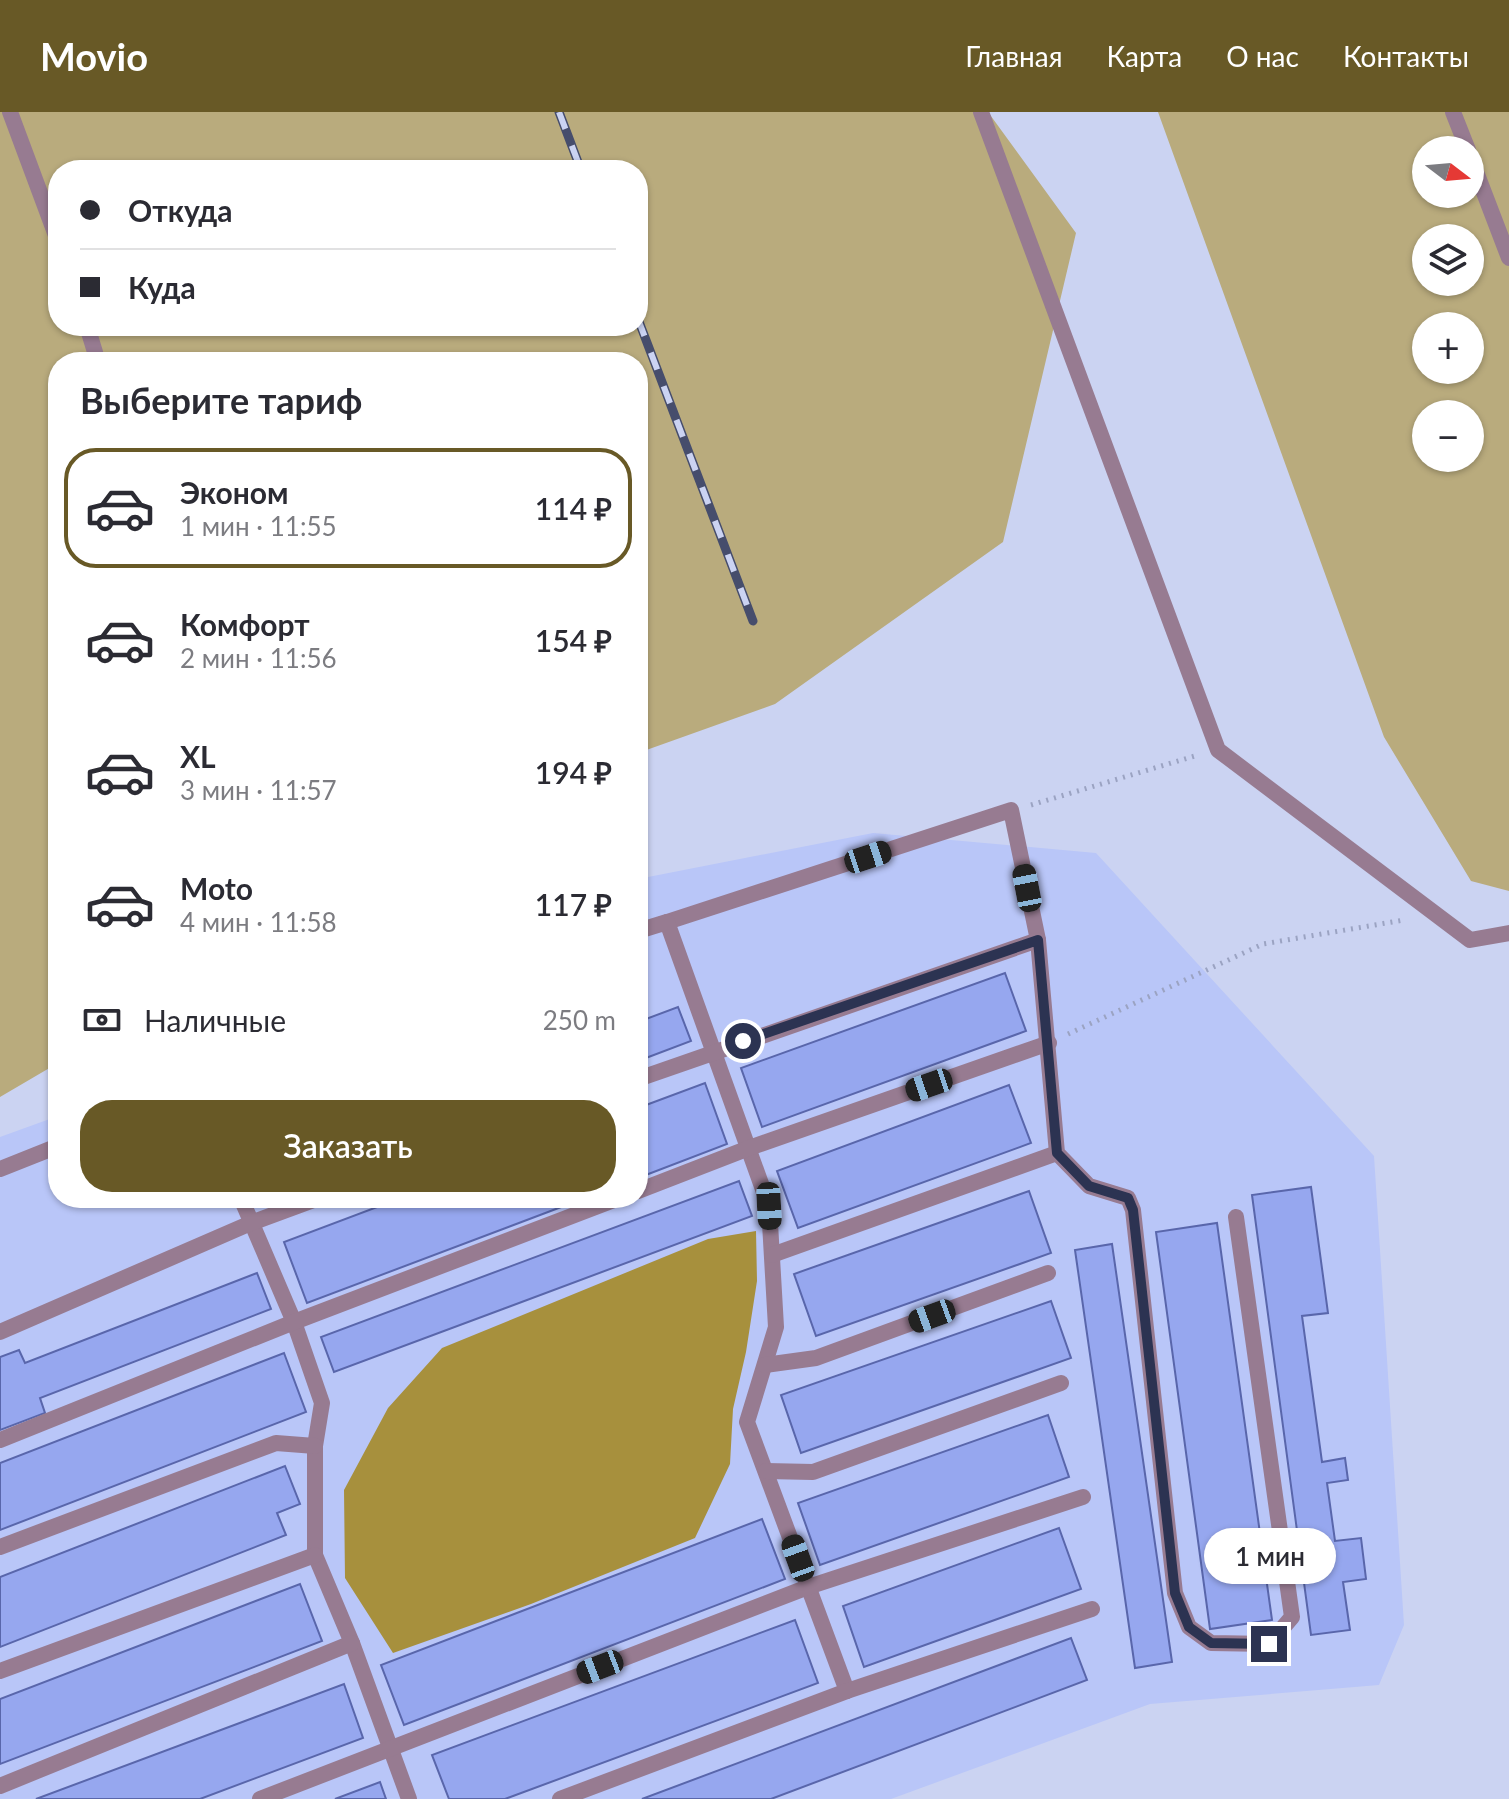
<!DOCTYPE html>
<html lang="ru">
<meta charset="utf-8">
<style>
:root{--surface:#fff;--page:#f7f7f7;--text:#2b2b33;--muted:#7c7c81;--line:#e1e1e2;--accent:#685926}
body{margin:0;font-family:Lato,sans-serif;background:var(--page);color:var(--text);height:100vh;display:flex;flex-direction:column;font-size:30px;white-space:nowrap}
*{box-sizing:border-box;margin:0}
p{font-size:26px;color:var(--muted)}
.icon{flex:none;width:44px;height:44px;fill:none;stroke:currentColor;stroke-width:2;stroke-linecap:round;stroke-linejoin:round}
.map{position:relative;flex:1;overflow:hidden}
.details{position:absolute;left:48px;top:240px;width:600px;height:856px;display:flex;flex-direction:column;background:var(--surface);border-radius:32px;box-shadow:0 2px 6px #0004}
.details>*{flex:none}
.top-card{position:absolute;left:48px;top:48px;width:600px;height:176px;border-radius:32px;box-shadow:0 2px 6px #0004;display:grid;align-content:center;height:176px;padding:0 32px;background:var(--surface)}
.needle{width:52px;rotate:106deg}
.controls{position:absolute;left:1412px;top:24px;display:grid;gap:16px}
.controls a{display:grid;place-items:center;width:72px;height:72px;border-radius:50%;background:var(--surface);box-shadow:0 2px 6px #0004;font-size:40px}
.end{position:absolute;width:36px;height:36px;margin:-18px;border:10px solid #2c3352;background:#fff;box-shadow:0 0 0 4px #fff}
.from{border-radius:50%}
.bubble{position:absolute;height:56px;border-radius:28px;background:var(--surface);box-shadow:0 2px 6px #0004;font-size:26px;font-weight:600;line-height:56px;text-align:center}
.car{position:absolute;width:24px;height:48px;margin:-24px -12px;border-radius:10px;box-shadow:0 0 6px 2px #0007;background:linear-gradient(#222 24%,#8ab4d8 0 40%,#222 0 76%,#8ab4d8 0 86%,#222 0)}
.top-card b{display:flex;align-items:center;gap:28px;height:76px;font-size:30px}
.top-card b+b{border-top:2px solid var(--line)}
.top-card i{width:20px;height:20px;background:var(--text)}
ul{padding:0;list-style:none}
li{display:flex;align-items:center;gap:24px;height:120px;margin:0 16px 12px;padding:0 16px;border:4px solid transparent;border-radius:32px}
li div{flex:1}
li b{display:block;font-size:30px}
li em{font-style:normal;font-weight:600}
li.on{border-color:var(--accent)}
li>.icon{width:72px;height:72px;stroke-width:1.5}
h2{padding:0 32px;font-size:36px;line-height:96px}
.pay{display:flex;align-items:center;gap:20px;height:88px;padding:0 32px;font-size:30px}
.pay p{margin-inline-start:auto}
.action{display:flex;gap:16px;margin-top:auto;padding:16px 32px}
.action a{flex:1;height:92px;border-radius:32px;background:var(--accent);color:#fff;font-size:32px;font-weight:600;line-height:92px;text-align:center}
header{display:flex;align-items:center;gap:48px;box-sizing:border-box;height:112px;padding:0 40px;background:var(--accent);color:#fff}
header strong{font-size:38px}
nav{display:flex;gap:44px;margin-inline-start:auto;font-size:28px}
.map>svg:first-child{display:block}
.built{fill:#b9c6f8}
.green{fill:#b9ab7d;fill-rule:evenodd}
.forest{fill:#a7903d}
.building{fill:#96a7ef;stroke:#5966ab;stroke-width:2}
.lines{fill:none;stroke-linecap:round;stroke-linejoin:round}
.path{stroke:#9ba3c2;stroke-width:5;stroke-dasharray:2 6;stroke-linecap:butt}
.lane{stroke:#977b91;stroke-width:16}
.street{stroke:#977b91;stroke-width:16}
.rail-casing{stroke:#464d6c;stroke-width:9}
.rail{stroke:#cbd3f2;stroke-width:6;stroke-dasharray:18;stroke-linecap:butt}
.route{stroke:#2c3352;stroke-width:10}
</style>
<header>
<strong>Movio</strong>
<nav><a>Главная</a><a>Карта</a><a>О нас</a><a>Контакты</a></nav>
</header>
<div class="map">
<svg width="1509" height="1687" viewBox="0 0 1509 1687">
<rect width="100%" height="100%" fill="#cbd3f2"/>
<path class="built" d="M873,721L1096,741L1374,1044L1404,1513L1379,1573L1150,1592L891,1687H0V1025L58,1004V1086H638V767Z"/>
<g class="green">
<path d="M0,0H988L1076,121L1003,430L775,592L638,641V250H58V951L0,985ZM58,58H638V214H58Z"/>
<path d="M1158,0H1509V779L1471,769L1384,625ZM1426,38H1470V82H1426ZM1426,126H1470V170H1426ZM1426,214H1470V258H1426ZM1426,302H1470V346H1426Z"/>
</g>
<path class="forest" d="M756,1119L757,1169L746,1240L733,1297L730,1352L695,1426L531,1492L393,1541L345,1466L344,1378L388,1296L442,1236L708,1127Z"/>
<g class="building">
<path d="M1005,861L1026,919L762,1015L741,956Z"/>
<path d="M678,895L691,929L638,949V910Z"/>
<path d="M705,971L727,1032L638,1066V996Z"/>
<path d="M1009,973L1031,1031L798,1116L777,1059Z"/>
<path d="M739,1069L752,1104L334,1260L321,1225Z"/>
<path d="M1311,1075L1328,1201L1302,1204L1322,1350L1345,1346L1348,1368L1327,1371L1335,1429L1361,1426L1366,1467L1343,1470L1350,1518L1311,1523L1252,1083Z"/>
<path d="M1029,1079L1051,1141L816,1224L794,1162Z"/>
<path d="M401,1086H585L307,1191L284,1130Z"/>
<path d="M1217,1111L1272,1508L1210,1517L1156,1120Z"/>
<path d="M1112,1132L1172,1550L1135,1556L1075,1138Z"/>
<path d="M257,1161L271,1197L40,1286L45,1301L0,1318V1245L19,1238L25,1251Z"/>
<path d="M1051,1189L1071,1246L801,1341L781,1283Z"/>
<path d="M284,1241L306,1300L0,1418V1351Z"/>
<path d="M1048,1303L1069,1365L820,1453L798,1391Z"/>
<path d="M285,1354L300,1392L277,1401L286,1423L0,1535V1465Z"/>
<path d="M762,1407L785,1467L404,1613L381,1553Z"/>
<path d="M1059,1416L1081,1477L864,1555L843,1494Z"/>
<path d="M300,1472L322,1529L0,1652V1587Z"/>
<path d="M795,1508L818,1571L505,1687H449L432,1643Z"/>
<path d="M1071,1526L1087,1568L771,1687H642Z"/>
<path d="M344,1572L363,1626L200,1687H36Z"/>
<path d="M380,1670L386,1687H335Z"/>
</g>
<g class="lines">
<g class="path">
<path d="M1031,693L1198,643"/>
<path d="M1068,922L1263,832L1404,808"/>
</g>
<g class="lane">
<path d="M667,810L1011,698L1038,828L1057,1041L1089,1074L1128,1086L1133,1098L1175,1481L1189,1515L1211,1531L1269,1532L1292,1505L1236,1105"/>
<path d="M638,819L667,810L769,1094L776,1215L747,1310L847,1579"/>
<path d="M638,967L1038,828"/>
<path d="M0,1057L58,1034"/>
<path d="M638,1079L749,1036L1049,931"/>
<path d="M241,1086L294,1210L322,1291L315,1334V1443L352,1531L409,1687"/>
<path d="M772,1143L1057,1041"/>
<path d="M0,1220L251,1111L319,1086"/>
<path d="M765,1253L816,1246L1048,1161"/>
<path d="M0,1328L294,1210L619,1086"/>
<path d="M766,1359L813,1360L1061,1271"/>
<path d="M0,1435L276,1331L315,1334"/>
<path d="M0,1559L315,1443"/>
<path d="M0,1674L352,1531"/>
<path d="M260,1687L808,1475L1083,1385"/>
<path d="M560,1687L847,1579L1092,1497"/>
</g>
<g class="street">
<path d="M10,0L58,129"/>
<path d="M981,0L1218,638L1470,828L1509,821"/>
<path d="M1453,0L1468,38"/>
<path d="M1470,44L1509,146"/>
<path d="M87,214L98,250"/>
</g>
<g class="rail-casing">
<g id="rail">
<path d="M559,0L581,58"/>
<path d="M638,207L753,509"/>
</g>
</g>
<use href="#rail" class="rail"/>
</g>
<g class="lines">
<path class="route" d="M743,929L1038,828L1057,1041L1089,1074L1128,1086L1133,1098L1175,1481L1189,1515L1211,1531L1269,1532"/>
</g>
</svg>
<div class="controls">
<a><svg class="needle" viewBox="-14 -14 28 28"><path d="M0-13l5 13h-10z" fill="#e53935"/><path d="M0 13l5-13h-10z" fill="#7c7c81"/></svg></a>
<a><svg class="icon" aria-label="layers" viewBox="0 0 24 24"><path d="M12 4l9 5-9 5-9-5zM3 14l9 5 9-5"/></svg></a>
<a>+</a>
<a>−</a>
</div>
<i class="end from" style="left:743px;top:929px"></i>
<i class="end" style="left:1269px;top:1532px"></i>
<div class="bubble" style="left:1204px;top:1416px;width:132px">1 мин</div>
<i class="car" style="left:868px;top:745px;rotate:72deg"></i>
<i class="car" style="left:1027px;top:776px;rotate:349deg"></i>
<i class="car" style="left:929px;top:973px;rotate:251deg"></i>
<i class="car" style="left:769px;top:1094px;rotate:177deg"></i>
<i class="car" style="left:932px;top:1204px;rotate:250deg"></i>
<i class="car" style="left:798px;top:1446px;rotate:340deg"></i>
<i class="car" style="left:600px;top:1555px;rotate:249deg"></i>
<div class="top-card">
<b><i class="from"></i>Откуда</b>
<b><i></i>Куда</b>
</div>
<section class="details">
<h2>Выберите тариф</h2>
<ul>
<li class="on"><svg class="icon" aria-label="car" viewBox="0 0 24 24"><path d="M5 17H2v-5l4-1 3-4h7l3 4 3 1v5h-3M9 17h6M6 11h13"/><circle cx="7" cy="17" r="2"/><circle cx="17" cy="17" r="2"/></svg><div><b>Эконом</b><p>1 мин · 11:55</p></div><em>114 ₽</em></li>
<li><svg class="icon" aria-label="car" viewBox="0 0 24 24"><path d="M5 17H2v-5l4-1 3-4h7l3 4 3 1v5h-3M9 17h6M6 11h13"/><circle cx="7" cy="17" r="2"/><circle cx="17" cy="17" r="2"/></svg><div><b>Комфорт</b><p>2 мин · 11:56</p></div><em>154 ₽</em></li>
<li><svg class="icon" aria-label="car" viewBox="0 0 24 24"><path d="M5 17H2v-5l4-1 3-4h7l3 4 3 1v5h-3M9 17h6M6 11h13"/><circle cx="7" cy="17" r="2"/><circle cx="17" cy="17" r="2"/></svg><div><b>XL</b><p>3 мин · 11:57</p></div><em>194 ₽</em></li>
<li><svg class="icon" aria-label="car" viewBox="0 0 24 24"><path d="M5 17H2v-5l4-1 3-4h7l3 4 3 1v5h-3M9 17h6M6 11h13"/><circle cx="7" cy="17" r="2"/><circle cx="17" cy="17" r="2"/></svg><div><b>Moto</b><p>4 мин · 11:58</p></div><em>117 ₽</em></li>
</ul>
<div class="pay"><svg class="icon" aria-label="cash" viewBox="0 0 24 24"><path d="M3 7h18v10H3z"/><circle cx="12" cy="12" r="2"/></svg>Наличные<p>250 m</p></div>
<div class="action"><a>Заказать</a></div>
</section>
</div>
